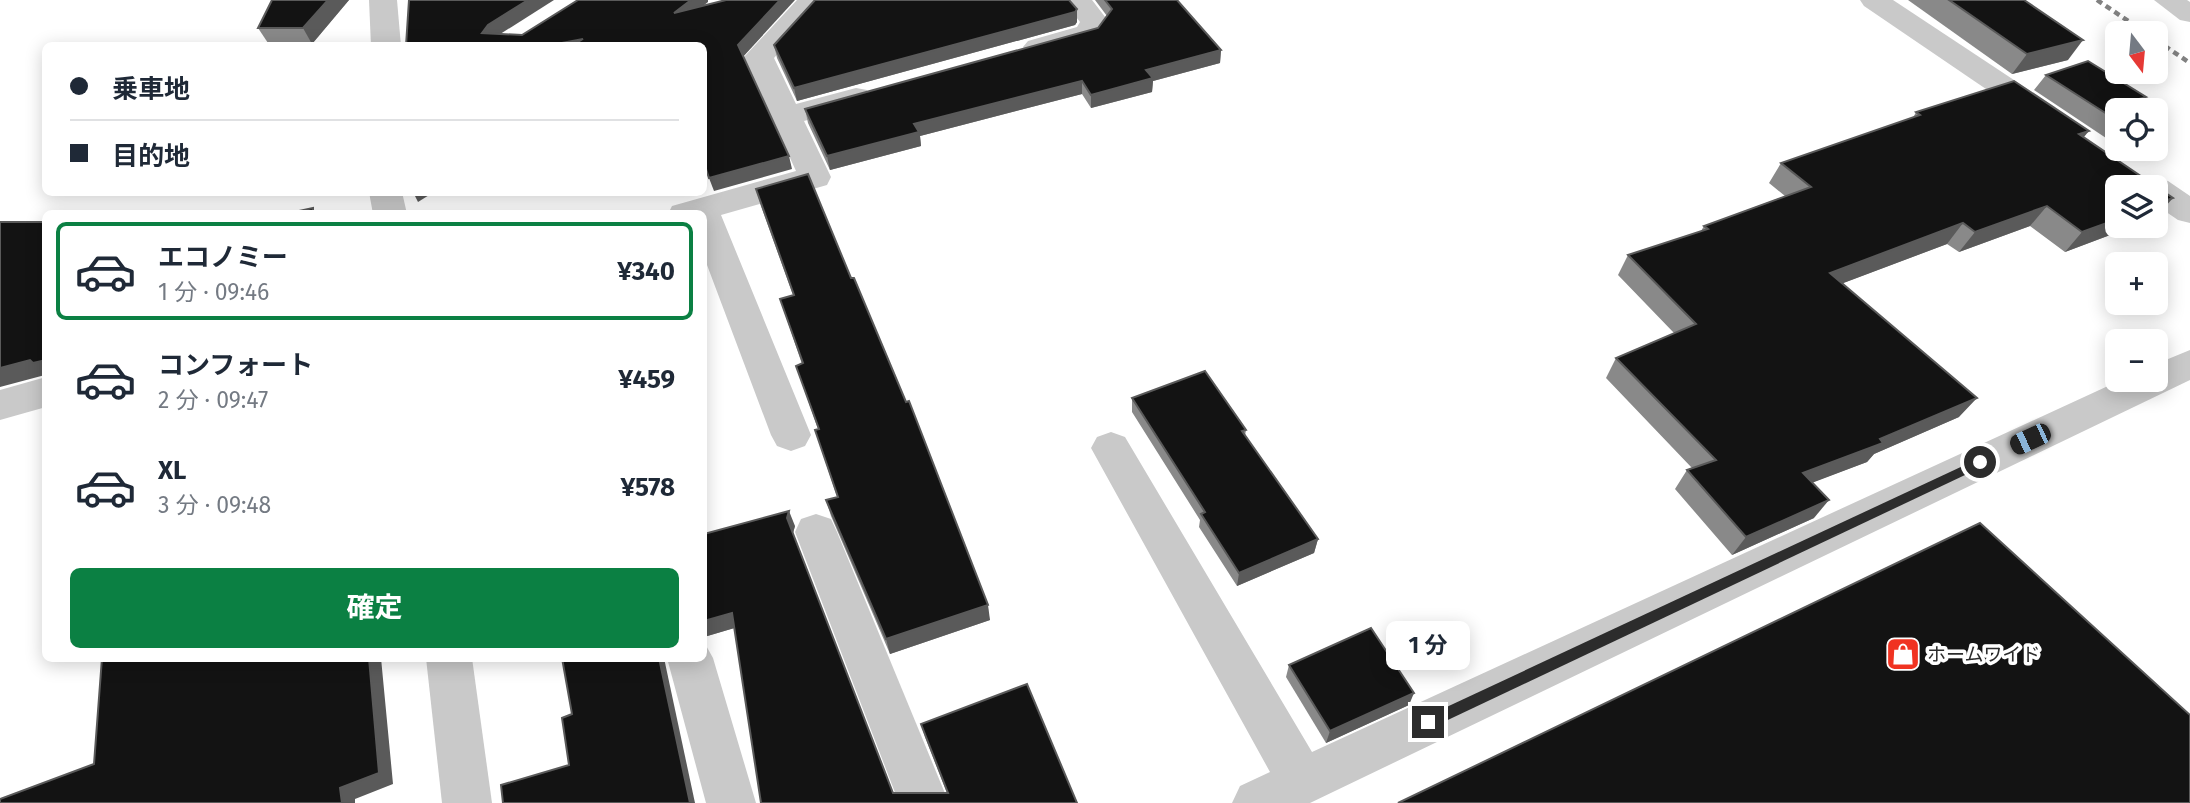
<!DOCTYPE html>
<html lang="ja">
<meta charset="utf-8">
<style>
:root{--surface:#fff;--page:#f6f6f7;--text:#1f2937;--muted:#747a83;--line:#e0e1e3;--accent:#0b8043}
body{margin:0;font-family:"Fira Sans","Noto Sans JP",sans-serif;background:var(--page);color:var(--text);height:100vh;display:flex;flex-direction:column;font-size:26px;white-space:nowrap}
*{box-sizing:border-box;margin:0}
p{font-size:23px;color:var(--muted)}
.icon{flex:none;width:38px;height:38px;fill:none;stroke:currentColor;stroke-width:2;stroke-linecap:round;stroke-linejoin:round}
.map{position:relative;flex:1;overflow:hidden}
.panel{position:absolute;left:42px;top:210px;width:665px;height:452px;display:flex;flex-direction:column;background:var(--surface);border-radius:10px;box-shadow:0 4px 18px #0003}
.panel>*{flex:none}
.banner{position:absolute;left:42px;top:42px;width:665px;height:154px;border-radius:10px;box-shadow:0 4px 18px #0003;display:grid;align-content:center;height:154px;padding:0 28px;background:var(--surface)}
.needle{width:46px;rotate:164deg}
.fabs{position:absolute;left:2105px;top:21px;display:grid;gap:14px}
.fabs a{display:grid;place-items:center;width:63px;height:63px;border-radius:10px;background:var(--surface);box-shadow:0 4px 18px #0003;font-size:35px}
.end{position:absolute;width:32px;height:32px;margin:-16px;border:9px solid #2c2c2c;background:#fff;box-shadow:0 0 0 4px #fff}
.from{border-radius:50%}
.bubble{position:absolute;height:49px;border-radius:10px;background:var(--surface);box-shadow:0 4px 18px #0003;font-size:23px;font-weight:700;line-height:49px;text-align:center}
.car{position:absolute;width:21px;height:42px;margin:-21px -10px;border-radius:9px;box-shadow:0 0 5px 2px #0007;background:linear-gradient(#222 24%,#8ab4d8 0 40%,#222 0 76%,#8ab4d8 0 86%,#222 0)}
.banner b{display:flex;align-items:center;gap:24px;height:66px;font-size:26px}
.banner b+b{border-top:2px solid var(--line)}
.banner i{width:18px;height:18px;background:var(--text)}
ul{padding:12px 0 0;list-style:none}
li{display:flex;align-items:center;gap:21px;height:98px;margin:0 14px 10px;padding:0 14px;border:4px solid transparent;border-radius:10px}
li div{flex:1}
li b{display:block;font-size:26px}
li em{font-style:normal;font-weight:700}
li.current{border-color:var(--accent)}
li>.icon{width:63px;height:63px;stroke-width:1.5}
.primary-button{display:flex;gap:14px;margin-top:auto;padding:14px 28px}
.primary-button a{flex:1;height:80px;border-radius:10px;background:var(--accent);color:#fff;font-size:28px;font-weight:700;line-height:80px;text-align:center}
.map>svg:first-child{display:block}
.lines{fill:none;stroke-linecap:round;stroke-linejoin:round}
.minor{fill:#c9c9c9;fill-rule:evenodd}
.rail{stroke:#818181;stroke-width:4.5;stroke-dasharray:6 4.5;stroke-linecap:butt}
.wall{fill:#898989}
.shaded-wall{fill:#5a5a5a}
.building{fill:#131313;stroke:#5a5a5a;stroke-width:2}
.route{fill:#2c2c2c}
.labels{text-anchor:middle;stroke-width:7;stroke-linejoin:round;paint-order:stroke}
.poi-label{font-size:19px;fill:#2c2c2c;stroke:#fff;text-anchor:start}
</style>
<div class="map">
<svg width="2190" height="803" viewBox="0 0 2190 803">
<rect width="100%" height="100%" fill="#fff"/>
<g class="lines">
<g class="minor">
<path d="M369,0H397L401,46H371Z"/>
<path d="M797,0H827L774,58L796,104L856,88L867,90L871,97L867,104L804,121L831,177L827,185L721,215L811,435L805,446L791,451L777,446L771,435L704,257V214H668L672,206L796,171L744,57Z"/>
<path d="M1063,0H1092L1109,22L1097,39L1038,56L1028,53L1023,47L1028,41L1077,27L1080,22Z"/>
<path d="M1860,0H1893L2055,107L2059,114L2055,121L2044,124L2033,121L1864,6Z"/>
<path d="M2154,0H2187L2190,2V22L2180,20Z"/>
<path d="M2156,178L2168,181L2190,196V223L2178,220L2156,205V187H2141L2144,181Z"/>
<path d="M369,192H402L407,214H373Z"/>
<path d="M2190,350V380L1310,803H1232L1240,786L1270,772L1091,448L1097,437L1111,432L1125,437L1312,752L2121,380H2156V364Z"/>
<path d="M46,377V407L0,420V390Z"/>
<path d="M816,514L831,519L837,532L949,803H899L795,532L801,519Z"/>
<path d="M704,642L713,658L756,803H706L667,658H704Z"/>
<path d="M426,658H472L492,803H442Z"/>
</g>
<g class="rail">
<path d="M2097,0L2146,33"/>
<path d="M2156,40L2190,63"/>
</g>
</g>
<g class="wall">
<path d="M272,0H349L312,44L268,43L258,28Z"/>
<path d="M1095,0H1177L1221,50L1220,63L1153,81L1152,92L1091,108L1082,94L920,136L921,146L830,170L808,123L805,109L1098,28L1107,16Z"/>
<path d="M1908,0H2024L2068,60L2012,74Z"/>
<path d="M1077,9V22L1075,25L797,101L777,58L774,45Z"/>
<path d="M2046,75L2138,107L2118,110V133L2106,138L2034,90Z"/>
<path d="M1916,112L2083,137L2118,226H2134L2065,252L2030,226L1959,252L1947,244L1843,283L1959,417L1874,454L1867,462L1813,482L1814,518L1732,555L1675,489L1687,470L1692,468L1606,378L1616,358L1674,333L1618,275L1628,255L1701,231L1704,226L1785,196L1769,183L1781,163L1913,118Z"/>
<path d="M756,189L990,620L890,654L831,516L826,500L837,497L815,430L818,429L796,366L802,364L780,299L793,295L761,206Z"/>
<path d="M1132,398L1246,430L1245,436L1318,539L1314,553L1237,586L1199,527L1200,520L1132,412Z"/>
<path d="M795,526L793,533L893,793H947L925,737L921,724L1077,803H761L734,628L704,637V534Z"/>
<path d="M1289,665L1409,705L1326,743L1286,677Z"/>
</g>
<g class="shaded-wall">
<path d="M328,0H349L312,44L303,28Z"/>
<path d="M528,0H554L494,38L482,33L488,25Z"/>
<path d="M691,0H708V2L678,26L674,13Z"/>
<path d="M780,0H795L742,58L738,45Z"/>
<path d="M1077,9V22L1075,25L797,101L794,88Z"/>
<path d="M583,39L585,46H546Z"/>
<path d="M2083,40L2068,60L2012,74L2027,54Z"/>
<path d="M1221,50L1220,63L1153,81L1152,92L1091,108V95L1146,70Z"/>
<path d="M1082,81V94L920,136L921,146L830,170L827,156L914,124Z"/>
<path d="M2146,97L2135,110L2129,102Z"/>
<path d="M2118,124V133L2106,138Z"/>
<path d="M2089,131L2072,151L2079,134Z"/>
<path d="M789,156L792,169L714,191L709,178Z"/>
<path d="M413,192H434L418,202Z"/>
<path d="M2173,198L2156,217V204Z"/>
<path d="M2047,206L2030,226L1959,252L1975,232Z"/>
<path d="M2118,219V226H2134L2065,252L2082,232Z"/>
<path d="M1963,223L1947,244L1817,293L1830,273Z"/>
<path d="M30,360H46V375H45L0,387V368Z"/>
<path d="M1977,398L1959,417L1874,454L1867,462L1788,492L1803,473Z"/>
<path d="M1829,500L1814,518L1732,555L1746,537Z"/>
<path d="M789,511L795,526L793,533L787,518Z"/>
<path d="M1318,539L1314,553L1237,586L1239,573Z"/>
<path d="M988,605L990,620L890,654L886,639Z"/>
<path d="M732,613L738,627L704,637V621Z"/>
<path d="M369,658H381L393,784L355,799V803H342L340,788Z"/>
<path d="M659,658H664L695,803H690Z"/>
<path d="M1414,693L1409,705L1326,743L1330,731Z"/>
</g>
<g class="building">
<path d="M272,0H328L303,28H258Z"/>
<path d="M409,0H528L488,25L482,33L522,35L578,0H691L674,13L726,0H780L738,45L789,156L709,178L704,163V46H654L653,44L650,46H571L583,39L546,46H406Z"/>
<path d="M815,0H1069L1077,9L1075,12L794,88L774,45Z"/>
<path d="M1105,0H1177L1221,50L1146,70L1153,78L1091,95L1082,81L914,124L919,132L827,156L805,109L1098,28L1112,9Z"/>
<path d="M1949,0H2024L2083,40L2027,54Z"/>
<path d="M2088,61L2146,97L2129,102L2145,110H2118V121L2046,75Z"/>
<path d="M2014,81L2089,131L2079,134L2173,198L2156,204V187H2118V219L2082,232L2047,206L1975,232L1963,223L1830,273L1977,398L1880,439L1883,443L1803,473L1829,500L1746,537L1687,470L1716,460L1616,358L1696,324L1628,255L1708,229L1704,226L1811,187L1781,163L1920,115L1916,112Z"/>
<path d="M808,174L851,278H854L906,402L909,401L988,605L886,639L826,500L838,497L815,430L819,429L796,366L803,363L780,299L794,295L756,189Z"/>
<path d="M313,208V214H285Z"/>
<path d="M0,222H46V360L33,363L30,360L0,368Z"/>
<path d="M1205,371L1246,430L1242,431L1318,539L1239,573L1201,514L1205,512L1132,398Z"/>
<path d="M789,511L787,518L893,793H948L921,724L1027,684L1077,803H761L732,613L704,621V534Z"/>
<path d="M1980,523L2190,715V803H1398Z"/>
<path d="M1371,628L1414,693L1330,731L1289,665Z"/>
<path d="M102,658H369L379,773L340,788L342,803H0V799L94,764Z"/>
<path d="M562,658H659L690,803H503L501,785L569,765L562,718L572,714Z"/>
</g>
<path class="route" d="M1980,458L1984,459V466L1433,727H1423V718Z"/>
<defs>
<g id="shop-square" transform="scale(1.75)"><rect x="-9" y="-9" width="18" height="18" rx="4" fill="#f03321" stroke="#fff"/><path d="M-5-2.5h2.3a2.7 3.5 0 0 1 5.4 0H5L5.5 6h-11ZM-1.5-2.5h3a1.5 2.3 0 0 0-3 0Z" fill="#fff"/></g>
</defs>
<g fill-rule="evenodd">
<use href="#shop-square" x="1903" y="654"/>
</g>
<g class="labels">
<g class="poi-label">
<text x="1927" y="661">ホームワイド</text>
</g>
</g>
</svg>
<div class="fabs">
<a><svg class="needle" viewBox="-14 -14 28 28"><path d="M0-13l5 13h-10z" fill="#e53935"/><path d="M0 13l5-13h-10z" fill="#747a83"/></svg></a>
<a><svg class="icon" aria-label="locate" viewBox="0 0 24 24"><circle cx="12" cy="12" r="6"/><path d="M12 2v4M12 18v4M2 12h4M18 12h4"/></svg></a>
<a><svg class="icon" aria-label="layers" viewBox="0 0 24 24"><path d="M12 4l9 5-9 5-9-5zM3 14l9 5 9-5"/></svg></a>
<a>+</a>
<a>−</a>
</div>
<i class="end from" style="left:1980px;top:462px"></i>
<i class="end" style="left:1428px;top:722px"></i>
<div class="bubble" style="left:1386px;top:621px;width:84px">1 分</div>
<i class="car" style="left:2030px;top:439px;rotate:245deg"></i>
<div class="banner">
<b><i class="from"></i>乗車地</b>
<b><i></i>目的地</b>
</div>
<section class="panel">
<ul>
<li class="current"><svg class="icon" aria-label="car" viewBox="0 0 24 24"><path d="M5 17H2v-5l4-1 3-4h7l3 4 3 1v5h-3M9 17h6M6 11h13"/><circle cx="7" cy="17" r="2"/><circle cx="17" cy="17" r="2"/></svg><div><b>エコノミー</b><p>1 分 · 09:46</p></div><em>¥340</em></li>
<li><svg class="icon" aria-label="car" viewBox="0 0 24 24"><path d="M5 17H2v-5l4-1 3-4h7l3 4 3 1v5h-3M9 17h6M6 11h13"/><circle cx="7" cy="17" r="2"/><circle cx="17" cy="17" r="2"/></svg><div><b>コンフォート</b><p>2 分 · 09:47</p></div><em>¥459</em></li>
<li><svg class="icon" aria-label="car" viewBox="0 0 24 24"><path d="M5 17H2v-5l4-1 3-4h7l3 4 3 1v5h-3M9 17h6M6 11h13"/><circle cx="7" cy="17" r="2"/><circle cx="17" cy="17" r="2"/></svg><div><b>XL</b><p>3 分 · 09:48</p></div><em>¥578</em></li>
</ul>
<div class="primary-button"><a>確定</a></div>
</section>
</div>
